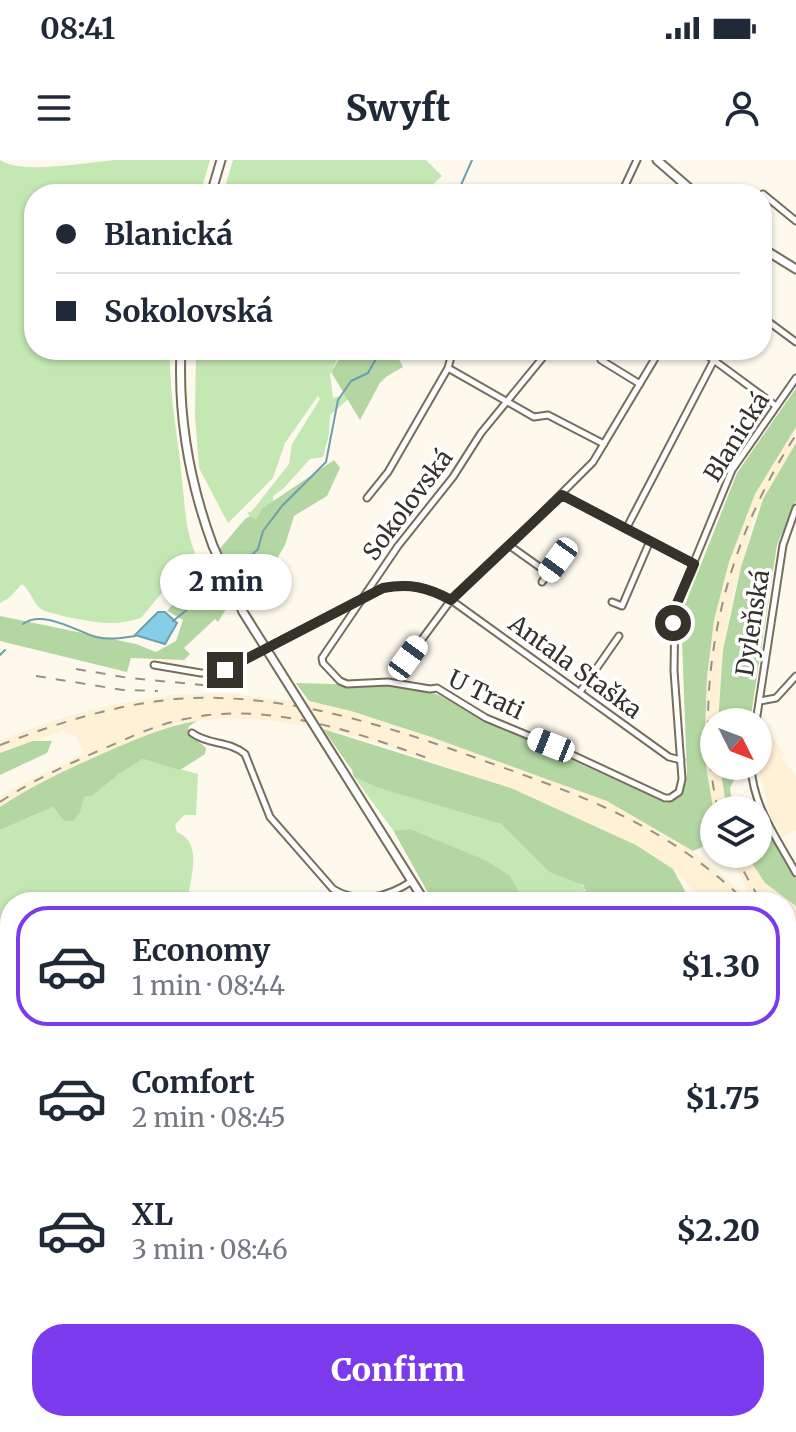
<!DOCTYPE html>
<meta charset="utf-8">
<style>
body{margin:0;font-family:Merriweather,serif;background:#f6f6f7;color:#1f2937;height:100vh;display:flex;flex-direction:column;font-size:30px;white-space:nowrap}
*{box-sizing:border-box;margin:0}
p{font-size:26px;color:#747a83}
.icon{flex:none;width:44px;height:44px;fill:none;stroke:currentColor;stroke-width:2;stroke-linecap:round;stroke-linejoin:round}
.map{position:relative;flex:1;overflow:hidden}
.side{position:absolute;left:0px;top:732px;width:796px;height:540px;display:flex;flex-direction:column;background:#fff;border-radius:32px 32px 0 0;box-shadow:0 2px 6px #0004}
.side>*{flex:none}
.hud{position:absolute;left:24px;top:24px;width:748px;height:176px;border-radius:32px;box-shadow:0 2px 6px #0004;display:grid;align-content:center;height:176px;padding:0 32px;background:#fff}
.needle{width:52px;rotate:132deg}
.buttons{position:absolute;left:700px;top:548px;display:grid;gap:16px}
.buttons a{display:grid;place-items:center;width:72px;height:72px;border-radius:50%;background:#fff;box-shadow:0 2px 6px #0004;font-size:40px}
.end{position:absolute;width:36px;height:36px;margin:-18px;border:10px solid #35322a;background:#fff;box-shadow:0 0 0 4px #fff}
.from{border-radius:50%}
.bubble{position:absolute;height:56px;border-radius:28px;background:#fff;box-shadow:0 2px 6px #0004;font-size:26px;font-weight:800;line-height:56px;text-align:center}
.car{position:absolute;width:24px;height:48px;margin:-24px -12px;border-radius:10px;box-shadow:0 0 6px 2px #0007;background:linear-gradient(#fff 24%,#345 0 40%,#fff 0 76%,#345 0 86%,#fff 0)}
.hud b{display:flex;align-items:center;gap:28px;height:76px;font-size:30px}
.hud b+b{border-top:2px solid #e0e1e3}
.hud i{width:20px;height:20px;background:#1f2937}
ul{padding:14px 0 0;list-style:none}
li{display:flex;align-items:center;gap:24px;height:120px;margin:0 16px 12px;padding:0 16px;border:4px solid transparent;border-radius:32px}
li div{flex:1}
li b{display:block;font-size:30px}
li em{font-style:normal;font-weight:800}
li.current{border-color:#7c3aed}
li>.icon{width:72px;height:72px;stroke-width:1.5}
.cta{display:flex;gap:16px;margin-top:auto;padding:16px 32px}
.cta a{flex:1;height:92px;border-radius:32px;background:#7c3aed;color:#fff;font-size:32px;font-weight:800;line-height:92px;text-align:center}
.status{display:flex;justify-content:space-between;align-items:center;height:56px;padding:0 40px;background:#fff;direction:ltr}
.status svg{height:22px;fill:currentColor}
header{display:flex;justify-content:space-between;align-items:center;height:104px;padding:0 32px;background:#fff;font-size:36px;font-weight:800}
.map>svg:first-child{display:block}
.built{fill:#fef1d6}
.green{fill:#c4e7b3}
.forest{fill:#b3d6a2}
.water{fill:#86cee7;stroke:#6e9fae;stroke-width:2}
.lines{fill:none;stroke-linecap:round;stroke-linejoin:round}
.stream{stroke:#6e9fae;stroke-width:2}
.street-casing{stroke:#766e5c;stroke-width:9}
.secondary-casing{stroke:#766e5c;stroke-width:11}
.street{stroke:#fff;stroke-width:5}
.secondary{stroke:#fff;stroke-width:7}
.rail{stroke:#969288;stroke-width:2;stroke-dasharray:10 10;stroke-linecap:butt}
.secondary-bridge-casing{stroke:#766e5c;stroke-width:11;stroke-linecap:butt}
.secondary-bridge{stroke:#fff;stroke-width:7}
.route{stroke:#35322a;stroke-width:10}
.labels{text-anchor:middle;stroke-width:7;stroke-linejoin:round;paint-order:stroke}
.street-label{font-size:24px;fill:#35322a;stroke:#fff}
</style>
<div class="status"><b>08:41</b><svg viewBox="0 0 49 12"><path d="M0 12V9h3v3zM5 12V6h3v6zM10 12V3h3v9zM15 12V0h3v12zM26 1h20v11H26zM47 4h2v5h-2z"/></svg></div>
<header><svg class="icon" aria-label="menu" viewBox="0 0 24 24"><path d="M4 6h16M4 12h16M4 18h16"/></svg>Swyft<svg class="icon" aria-label="person" viewBox="0 0 24 24"><circle cx="12" cy="8" r="4"/><path d="M4 21q1-7 8-7t8 7"/></svg></header>
<div class="map">
<svg width="796" height="1272" viewBox="0 0 796 1272">
<rect width="100%" height="100%" fill="#fef9ed"/>
<path class="built" d="M796,267V283L763,338L754,360L734,433L723,490L718,562H714V606H720L728,650H714V653L706,606L705,575L707,517L714,460L729,402L755,334Z
M223,533L300,542L309,541L351,551L521,608L607,641L641,658L704,699L743,733L747,729L729,694H746L765,723L796,746V1116L788,1124L786,1121V742H704L673,709L636,685L511,628L360,578L322,569L271,560L222,558L175,564L40,623L0,647V637L12,629L84,593L76,576L63,571L0,593V580L58,559L114,544L174,535Z
M768,571L785,594L781,597L796,616V670L782,678L769,651L758,606L759,574Z
M0,901L10,902V1262H580V1272H0Z
M786,1236L796,1244V1272H665L675,1262H786Z"/>
<path class="green" d="M0,0C19,15 90,2 116,0C147,0 179,0 210,0L200,34H34V190H170C169,235 178,276 182,320C185,346 185,368 195,393L141,458C131,461 121,463 110,463C100,464 47,454 41,449C32,442 31,431 22,424L9,438L0,443Z
M233,0H426L442,16L423,34H223Z
M196,190H342L330,214L333,238L341,236L367,217L397,204L382,222L367,223L330,255L329,274L323,297L310,299L283,329L273,336L275,364L253,358L247,353L252,351L289,304L292,284L320,239L318,236L285,283L273,318L228,363L199,308L195,255Z
M143,599L198,614L196,655H184L175,665L177,672C204,683 190,720 187,742H10V772L0,763V670L53,647L64,661L82,642L84,637L92,636L119,614Z
M354,617L380,628L501,664L549,712L579,723L586,729L571,742H524L521,734L410,669L393,670Z
M175,1262H279V1272H271V1269L241,1268V1272H175Z"/>
<path class="forest" d="M345,190H399L396,194L403,207L382,219L360,260L331,212Z
M796,228V267L755,334L729,402L714,460L707,517L705,575L706,606L714,653V682L693,691L607,641L431,577L351,551L309,541L296,523L407,526L439,535L480,558L666,643C683,638 683,630 687,615L681,455L737,313Z
M796,283V341L777,385L750,562H718L723,490L741,407L763,339Z
M334,300L340,308L327,336L294,356L285,385L274,404L240,427L218,462L215,459L184,488L190,494L184,500L131,498L127,512L0,481V456L136,484L156,492L176,481L183,460L167,451L245,359L250,356L256,359L263,348Z
M197,561L189,566L188,572L206,588L205,594L180,610L143,599L119,614L92,636L84,637L80,652L73,661H64L53,647L0,670V647C33,625 68,609 104,593C135,580 164,566 197,561Z
M323,569L511,628L636,685L673,709L685,731L687,742H571L586,730L583,725L549,712L501,664L379,628L354,617L352,610Z
M33,581H52L47,593L0,615V593Z
M720,606H741L730,628L733,650H728L726,645Z
M758,654L796,719V746L765,723L746,694H758Z
M410,669L487,701L510,716L524,742H433L393,670Z"/>
<path class="water" d="M158,452H165L177,463L165,484L135,475Z"/>
<g class="lines">
<path class="stream" d="M457,34L472,0
M231,415L258,389L263,371L282,346L326,302L338,240L351,221L368,213L381,190
M220,424L226,419
M173,461L213,429
M23,464C42,449 76,471 96,477C110,480 122,478 135,476
M0,495L5,490
M786,1168L796,1172"/>
<g class="street-casing">
<path id="street" d="M621,34L637,0
M763,34L796,61
M762,157L796,182
M549,190L481,273L453,317L398,386L322,498L323,503L340,521L347,524L388,522L430,529L437,528L486,558L551,585L665,638H670L679,632L682,619L674,511L675,448L732,310L796,218
M700,190L776,246
M601,200L640,224
M448,208L534,257L548,255L604,284
M562,335L694,404
M367,338L388,312L448,208L453,190
M626,369L714,200
M510,386L548,413
M542,422L568,386
M612,442L622,446L650,381
M408,498L451,440L516,379L593,302L660,190
M154,505L201,513H218L383,428C409,423 427,427 451,440L669,597L681,600
M580,532L619,476
M760,541L776,538L796,516
M756,562L783,385L796,348
M192,573C208,585 230,581 245,594L270,657L333,729C359,745 388,737 412,721
M751,606C753,647 777,678 796,713
M786,1131L796,1116
M660,1272L669,1262"/>
</g>
<g class="secondary-casing">
<path id="secondary" d="M657,0L696,34
M211,34L221,0
M762,88L796,109
M181,190C178,256 190,324 213,386
M334,597L425,742
M0,894H10
M586,1272V1262"/>
</g>
<use href="#street" class="street"/>
<use href="#secondary" class="secondary"/>
<path class="rail" d="M76,509L129,518L235,528
M36,516L123,530L158,531
M0,585C63,561 126,541 193,538C293,535 390,567 482,600C583,636 667,665 746,742
M0,642C31,621 65,606 98,591C127,579 154,565 185,559C268,541 353,571 430,599
M718,650C689,525 726,380 796,275
M734,694L761,742
M786,777L796,789
M0,1260L10,1254"/>
<g class="secondary-bridge-casing">
<path id="secondary-bridge" d="M213,386L243,452L334,597"/>
</g>
<use href="#secondary-bridge" class="secondary-bridge"/>
</g>
<g class="lines">
<path class="route" d="M225,510L383,428C409,423 427,427 451,440L562,335L694,404L675,448L673,463"/>
</g>
<g class="labels">
<g class="street-label">
<text transform="translate(737 277) rotate(-58)" y="8">Blanická</text>
<text transform="translate(408 345) rotate(-53)" y="8">Sokolovská</text>
<text transform="translate(753 463) rotate(-81)" y="8">Dyleňská</text>
<text transform="translate(575 507) rotate(36)" y="8">Antala Staška</text>
<text transform="translate(486 535) rotate(26)" y="8">U Trati</text>
</g>
</g>
</svg>
<div class="buttons">
<a><svg class="needle" viewBox="-14 -14 28 28"><path d="M0-13l5 13h-10z" fill="#e53935"/><path d="M0 13l5-13h-10z" fill="#747a83"/></svg></a>
<a><svg class="icon" aria-label="layers" viewBox="0 0 24 24"><path d="M12 4l9 5-9 5-9-5zM3 14l9 5 9-5"/></svg></a>
</div>
<i class="end from" style="left:673px;top:463px"></i>
<i class="end" style="left:225px;top:510px"></i>
<div class="bubble" style="left:160px;top:394px;width:132px">2 min</div>
<i class="car" style="left:558px;top:400px;rotate:216deg"></i>
<i class="car" style="left:408px;top:498px;rotate:36deg"></i>
<i class="car" style="left:551px;top:585px;rotate:292deg"></i>
<div class="hud">
<b><i class="from"></i>Blanická</b>
<b><i></i>Sokolovská</b>
</div>
<section class="side">
<ul>
<li class="current"><svg class="icon" aria-label="car" viewBox="0 0 24 24"><path d="M5 17H2v-5l4-1 3-4h7l3 4 3 1v5h-3M9 17h6M6 11h13"/><circle cx="7" cy="17" r="2"/><circle cx="17" cy="17" r="2"/></svg><div><b>Economy</b><p>1 min · 08:44</p></div><em>$1.30</em></li>
<li><svg class="icon" aria-label="car" viewBox="0 0 24 24"><path d="M5 17H2v-5l4-1 3-4h7l3 4 3 1v5h-3M9 17h6M6 11h13"/><circle cx="7" cy="17" r="2"/><circle cx="17" cy="17" r="2"/></svg><div><b>Comfort</b><p>2 min · 08:45</p></div><em>$1.75</em></li>
<li><svg class="icon" aria-label="car" viewBox="0 0 24 24"><path d="M5 17H2v-5l4-1 3-4h7l3 4 3 1v5h-3M9 17h6M6 11h13"/><circle cx="7" cy="17" r="2"/><circle cx="17" cy="17" r="2"/></svg><div><b>XL</b><p>3 min · 08:46</p></div><em>$2.20</em></li>
</ul>
<div class="cta"><a>Confirm</a></div>
</section>
</div>
